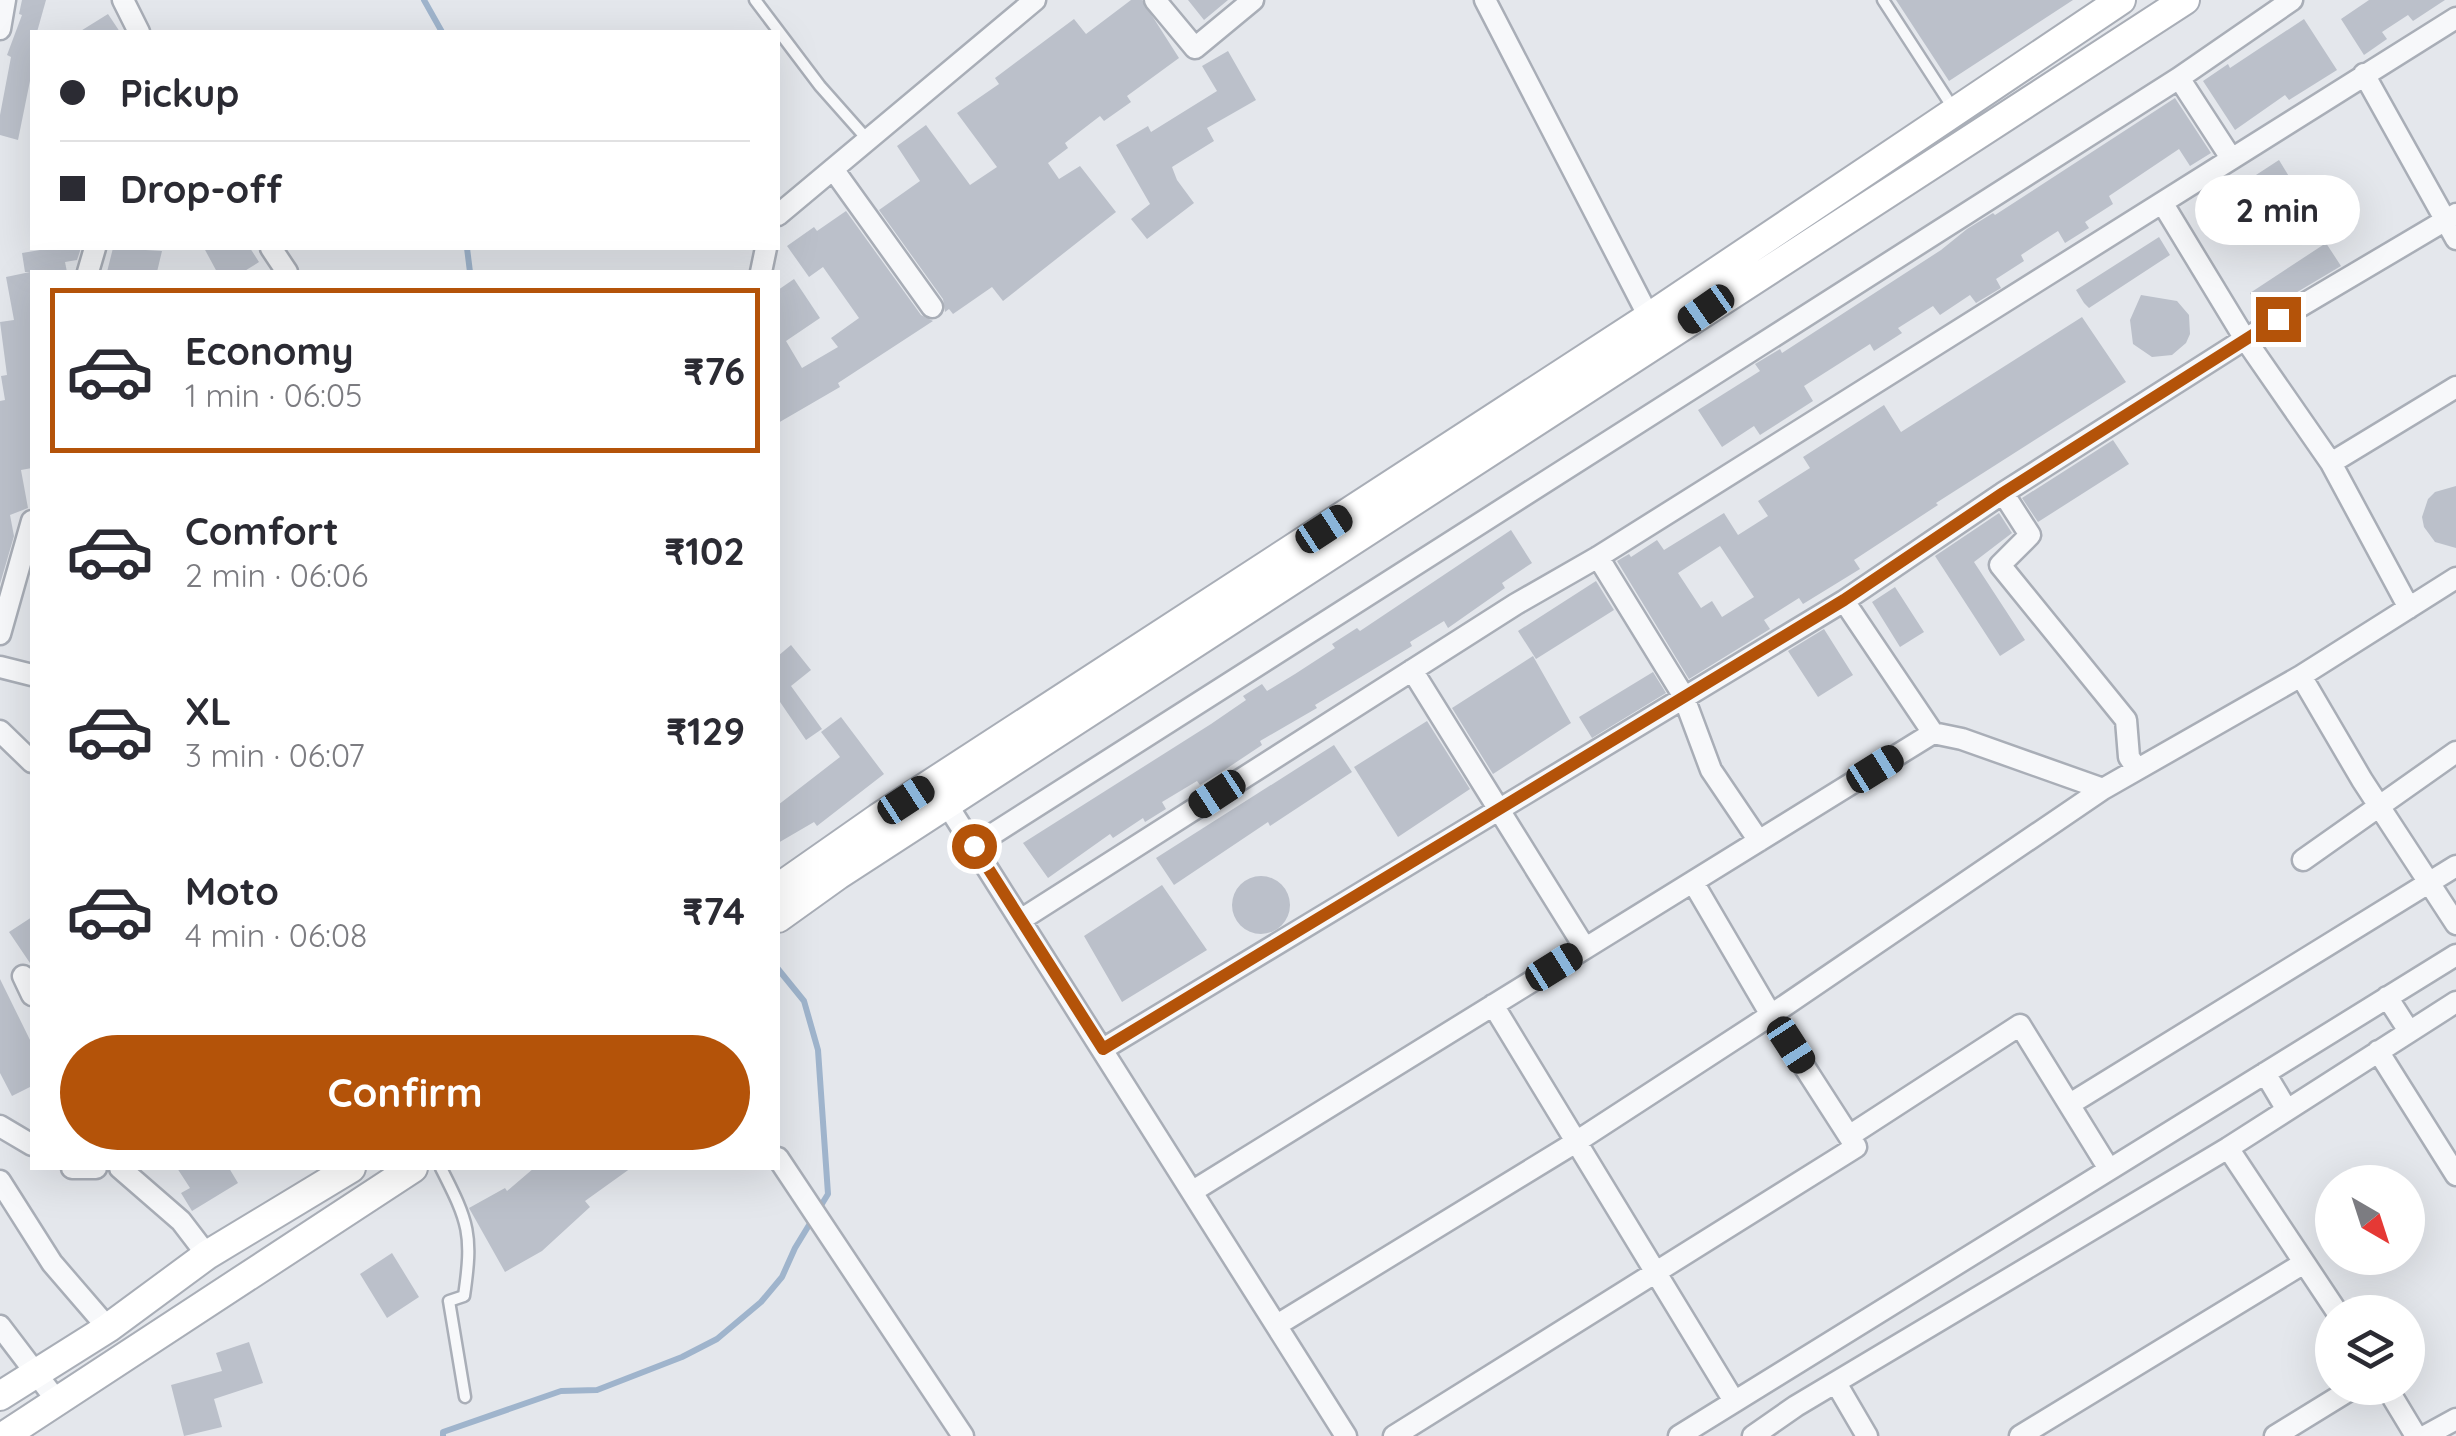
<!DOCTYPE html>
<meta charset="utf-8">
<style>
body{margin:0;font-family:Quicksand,sans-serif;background:#f2f2f3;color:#2b2b33;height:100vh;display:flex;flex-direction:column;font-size:38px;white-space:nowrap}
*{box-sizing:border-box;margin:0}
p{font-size:32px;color:#7c7c81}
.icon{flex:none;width:55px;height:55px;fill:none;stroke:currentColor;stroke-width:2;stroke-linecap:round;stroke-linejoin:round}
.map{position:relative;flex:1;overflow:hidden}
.panel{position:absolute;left:30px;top:270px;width:750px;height:900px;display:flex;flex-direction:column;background:#fff;border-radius:0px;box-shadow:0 10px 40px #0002}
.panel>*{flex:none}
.guide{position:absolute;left:30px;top:30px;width:750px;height:220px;border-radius:0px;box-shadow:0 10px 40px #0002;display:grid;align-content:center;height:220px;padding:0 30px;background:#fff}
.needle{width:65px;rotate:141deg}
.buttons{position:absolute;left:2315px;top:1165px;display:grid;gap:20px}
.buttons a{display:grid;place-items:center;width:110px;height:110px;border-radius:50%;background:#fff;box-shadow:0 10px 40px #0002;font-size:50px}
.end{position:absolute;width:45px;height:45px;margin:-22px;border:12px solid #b45309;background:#fff;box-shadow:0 0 0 5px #fff}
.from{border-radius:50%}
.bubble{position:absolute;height:70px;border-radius:35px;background:#fff;box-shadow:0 10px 40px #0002;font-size:32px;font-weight:800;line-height:70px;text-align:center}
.car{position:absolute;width:30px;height:60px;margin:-30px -15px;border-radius:12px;box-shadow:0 0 8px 2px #0007;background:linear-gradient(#222 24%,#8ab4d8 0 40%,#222 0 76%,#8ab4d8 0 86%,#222 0)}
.guide b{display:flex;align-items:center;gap:35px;height:95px;font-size:38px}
.guide b+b{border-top:2px solid #e1e1e2}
.guide i{width:25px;height:25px;background:#2b2b33}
ul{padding:18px 0 0;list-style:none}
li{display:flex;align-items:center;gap:30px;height:165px;margin:0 20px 15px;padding:0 10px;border:5px solid transparent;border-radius:0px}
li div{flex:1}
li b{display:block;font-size:38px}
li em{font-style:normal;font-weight:800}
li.active{border-color:#b45309}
li>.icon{width:90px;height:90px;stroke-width:1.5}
.action{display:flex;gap:20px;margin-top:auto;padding:20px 30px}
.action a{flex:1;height:115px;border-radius:60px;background:#b45309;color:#fff;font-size:40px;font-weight:800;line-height:115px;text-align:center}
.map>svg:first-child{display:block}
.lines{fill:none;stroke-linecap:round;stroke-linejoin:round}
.stream{stroke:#9fb4cc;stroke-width:6}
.building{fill:#bbc0ca;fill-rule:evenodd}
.lane-casing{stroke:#a9aeb7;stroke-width:15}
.street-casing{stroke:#a9aeb7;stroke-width:25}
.secondary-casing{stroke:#a9aeb7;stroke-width:32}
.lane{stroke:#f7f8fa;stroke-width:10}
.street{stroke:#f7f8fa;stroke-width:20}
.secondary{stroke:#fff;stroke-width:28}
.route{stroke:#b45309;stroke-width:12}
</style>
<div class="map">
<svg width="2456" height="1436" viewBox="0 0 2456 1436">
<rect width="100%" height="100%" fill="#e4e7ec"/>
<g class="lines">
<path class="stream" d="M424,0L442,32
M467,248L470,272
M443,1436V1432L561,1391L597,1390L682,1357L717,1339L761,1302L782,1277L795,1248L828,1194L818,1050L804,1001L778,969"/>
</g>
<path class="building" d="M22,0H46L37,32H32V71L18,140L0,135V115L11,57L7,55L22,15L19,14Z
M1131,0H1142L1179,58L1127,96L1131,102L1104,121L1100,116L1065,143L1068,148L1048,163L1059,179L1080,166L1116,212L1003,301L992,287L953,314L949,309L945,312L943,299L879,210L920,181L897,146L926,125L970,185L997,167L957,113L999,84L995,78L1074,19L1086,34Z
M1188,0H1228L1204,20Z
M1896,0H2073L1949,81Z
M2369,0H2445L2413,21L2408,15L2382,32L2387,39L2364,55L2341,19Z
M108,14L120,32H79Z
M2304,19L2337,70L2289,100L2285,95L2235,130L2203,81L2228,64L2230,68Z
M1228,51L1256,100L1207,128L1214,141L1172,167L1177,180L1194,203L1147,239L1131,219L1150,204L1116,145L1148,126L1151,132L1217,91L1202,66Z
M2175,98L2211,153L2190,166L2179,149L2109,196L2113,204L2085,222L2089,228L2065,243L2058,231L2021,255L2024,261L1996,279L2001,288L1976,303L1970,295L1940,315L1933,306L1898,328L1902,333L1874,351L1870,344L1804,386L1813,401L1760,435L1754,426L1722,447L1698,410L1760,371L1755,364L1780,349L1782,353L1941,250L1967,229L1993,213L1995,215Z
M2279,160L2295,186L2215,237L2199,212Z
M846,211L921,315L933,321L838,383L840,387L778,423V290L794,279L820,318L786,341L802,368L838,347L831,338L859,318L823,267L809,277L787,246L814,227L817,231Z
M2159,237L2170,255L2089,308L2084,303L2076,290Z
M2326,243L2341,266L2262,313L2250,293Z
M52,248H81L77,260L65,262L67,272H32V468L21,470L28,508L10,515L14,536L0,584V401L5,400L1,376L7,375L0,322L14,320L6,277L30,272H25L22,253Z
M113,248L162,251L157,272H107Z
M204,248H250L259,262L243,272H217Z
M2141,295L2177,301L2189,315L2190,334L2186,343L2172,355L2152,357L2133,344L2130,320Z
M2082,317L2126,382L1936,503L1938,505L1854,560L1860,569L1803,604L1799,598L1764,620L1770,629L1689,679L1617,561L1629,554L1631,557L1657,540L1664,550L1724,513L1738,535L1768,516L1758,501L1810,468L1803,457L1884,405L1901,432ZM1720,546L1754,597L1722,617L1712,601L1701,608L1678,573Z
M2113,440L2129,464L2038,522L2022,498Z
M2456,486V548L2435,542L2424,527L2422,517L2428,499L2435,492Z
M1999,513L2012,533L1974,562L2025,640L2000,656L1935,556Z
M1511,530L1532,563L1502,583L1505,588L1448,628L1444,621L1410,642L1412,646L1315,705L1317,708L1260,741L1262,745L1226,769L1200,785L1197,781L1162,802L1166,809L1145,822L1143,818L1113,838L1110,834L1048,878L1023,843L1211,724L1246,700L1243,696L1262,684L1267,691L1295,674L1335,648L1332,644L1357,628L1360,631Z
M1596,581L1614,610L1536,659L1518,631Z
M1895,587L1924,632L1900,647L1872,602Z
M1824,629L1853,675L1818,697L1788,651Z
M791,645L811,670L791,686L822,729L806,740L778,699V656Z
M1533,656L1571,723L1493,774L1452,708Z
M1653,672L1666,693L1592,738L1579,717Z
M841,717L884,774L817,826L814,822L778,843V805L840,757L821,732Z
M1427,721L1470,789L1398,837L1354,767Z
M1334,745L1352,772L1270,826L1268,822L1174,885L1156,858Z
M1232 905a29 29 0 1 1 58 0a29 29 0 1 1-58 0Z
M1162,885L1207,950L1122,1002L1084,936Z
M32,917V966L9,932Z
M0,979L32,1044V1086L12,1096L0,1073Z
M177,1168H229L238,1183L192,1211L181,1193L190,1188Z
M534,1168H631L585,1201L590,1207L542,1251L505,1272L469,1208L505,1188L507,1191Z
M392,1253L419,1297L387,1318L360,1274Z
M249,1342L263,1383L214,1399L222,1427L184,1436L171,1385L222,1371L216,1353Z"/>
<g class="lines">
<g class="lane-casing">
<path id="lane" d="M755,0L820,86L867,139
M1883,0L1953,108
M441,1168C469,1223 473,1234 464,1296L449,1301L465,1397"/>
</g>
<g class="street-casing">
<path id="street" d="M123,0L139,32
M1155,0L1195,48L1253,0
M1485,0L1649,317
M0,29L5,0
M2364,74L2456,239
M2179,78L2231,158
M833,169L932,307
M2163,204L2245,339L2331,463L2409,608
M778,215L1035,0
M271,248L287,272
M88,272L95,248
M761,272L766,248
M2331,463L2456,387
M1598,557L1683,695L1711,770L1759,841
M0,634L32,521
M0,667L32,675
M1412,670L1585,948
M2301,676L2362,780L2456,924
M0,731L32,762
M1933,733L1844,601L2003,493
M2137,769L2129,757L2126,720L2000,565L2030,535L2003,493L2245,339L2456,214
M941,795L1346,1436
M974,846L2179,78L2292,0
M2303,860L2456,752
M1022,919L1516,604L1598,557L2456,18
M23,976L32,995
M2387,997L2409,1031
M1493,1005L1734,1401
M1103,1049L1844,601
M2378,1051L2456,1175
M2265,1073L2287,1110
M2070,1104L2456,866
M0,1126L32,1145
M1849,1136L2020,1025L2109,1169
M2228,1148L2337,1312
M778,1158L963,1436
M72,1168H96
M120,1168L181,1221L207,1255
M0,1181L52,1263L108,1328
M1193,1191L1933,733L1962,739L2103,789
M1277,1325L1576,1142L1771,1015L2103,789L2301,676L2456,578
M0,1326L57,1401
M1836,1383L1867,1436
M2387,1388L2416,1436
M1394,1436L1856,1147L1771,1015L1693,882
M1679,1436L2456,955
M1753,1436L1796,1406L2228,1148L2456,1002
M2020,1436L2304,1263
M2275,1436L2353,1388
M2425,1436L2456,1419"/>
</g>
<g class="secondary-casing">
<path id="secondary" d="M778,888L878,818L1649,317L2121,0
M778,918L838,875L2185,0
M0,1396L108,1328L207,1255L351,1168
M4,1436L413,1168"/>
</g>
<use href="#lane" class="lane"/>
<use href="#street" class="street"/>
<use href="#secondary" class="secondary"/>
</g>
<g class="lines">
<path class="route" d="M974,846L1103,1049L1844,600L2003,493L2278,319"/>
</g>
</svg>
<div class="buttons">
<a><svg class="needle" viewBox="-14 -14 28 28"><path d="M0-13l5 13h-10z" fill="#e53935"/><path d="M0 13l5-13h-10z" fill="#7c7c81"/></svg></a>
<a><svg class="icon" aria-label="layers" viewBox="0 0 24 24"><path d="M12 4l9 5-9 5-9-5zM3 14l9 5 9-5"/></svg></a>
</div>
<i class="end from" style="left:974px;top:846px"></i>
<i class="end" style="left:2278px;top:319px"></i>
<div class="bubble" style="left:2195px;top:175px;width:165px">2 min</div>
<i class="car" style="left:1706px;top:309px;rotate:235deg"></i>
<i class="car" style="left:1324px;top:529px;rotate:57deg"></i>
<i class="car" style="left:1875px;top:769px;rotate:58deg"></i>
<i class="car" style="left:1217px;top:794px;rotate:237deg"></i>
<i class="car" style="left:906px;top:800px;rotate:57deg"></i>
<i class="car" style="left:1554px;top:967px;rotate:58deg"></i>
<i class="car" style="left:1791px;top:1045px;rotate:147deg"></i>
<div class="guide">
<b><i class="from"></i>Pickup</b>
<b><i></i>Drop-off</b>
</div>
<section class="panel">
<ul>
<li class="active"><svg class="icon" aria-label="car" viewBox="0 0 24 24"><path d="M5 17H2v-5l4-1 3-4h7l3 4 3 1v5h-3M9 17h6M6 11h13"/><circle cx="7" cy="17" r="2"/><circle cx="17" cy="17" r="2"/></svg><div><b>Economy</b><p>1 min · 06:05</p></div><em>₹76</em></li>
<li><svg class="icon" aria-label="car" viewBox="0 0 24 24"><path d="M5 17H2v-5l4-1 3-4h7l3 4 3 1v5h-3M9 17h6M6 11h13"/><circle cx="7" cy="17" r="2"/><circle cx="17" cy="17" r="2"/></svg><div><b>Comfort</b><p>2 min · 06:06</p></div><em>₹102</em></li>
<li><svg class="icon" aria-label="car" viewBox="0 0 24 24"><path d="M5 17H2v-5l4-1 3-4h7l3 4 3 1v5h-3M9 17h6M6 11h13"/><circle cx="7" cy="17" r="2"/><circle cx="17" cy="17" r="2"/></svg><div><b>XL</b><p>3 min · 06:07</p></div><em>₹129</em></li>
<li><svg class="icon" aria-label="car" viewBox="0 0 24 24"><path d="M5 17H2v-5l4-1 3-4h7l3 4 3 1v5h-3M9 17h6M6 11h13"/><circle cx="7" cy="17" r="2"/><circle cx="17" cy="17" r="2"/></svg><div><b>Moto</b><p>4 min · 06:08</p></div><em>₹74</em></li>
</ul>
<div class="action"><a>Confirm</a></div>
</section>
</div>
